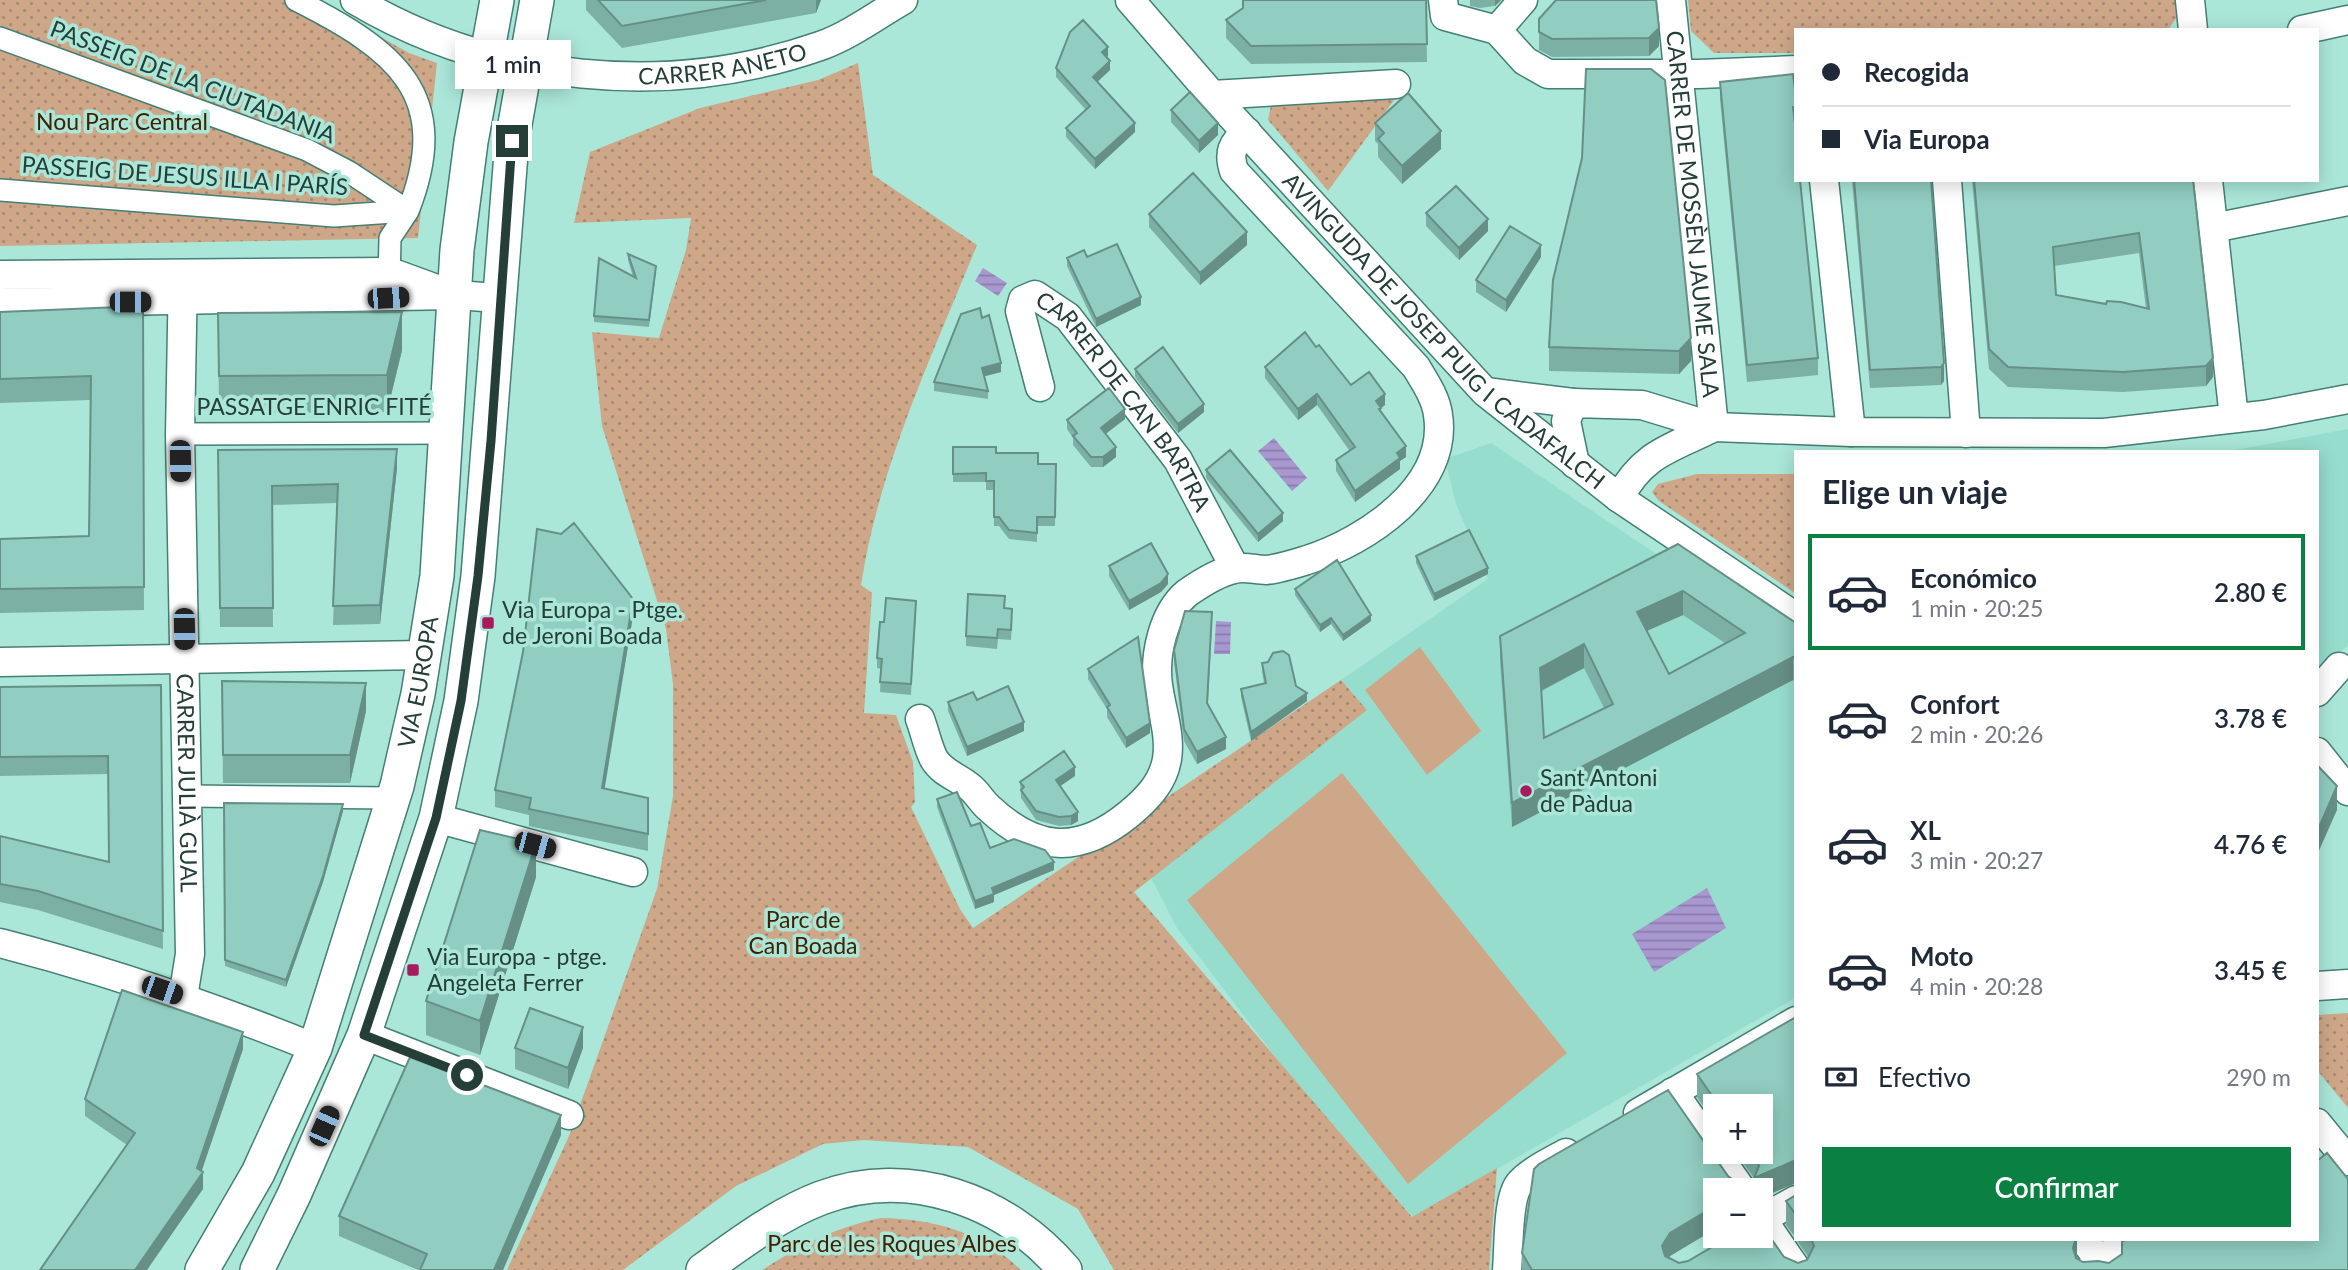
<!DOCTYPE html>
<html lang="es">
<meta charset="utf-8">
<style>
body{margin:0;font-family:Lato,sans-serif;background:#f2f2f3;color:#1f2937;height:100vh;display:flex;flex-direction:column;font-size:26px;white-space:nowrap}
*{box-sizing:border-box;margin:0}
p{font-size:23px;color:#747a83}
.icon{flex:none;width:38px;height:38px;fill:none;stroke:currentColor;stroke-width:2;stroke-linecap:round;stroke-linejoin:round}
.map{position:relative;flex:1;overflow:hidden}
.drawer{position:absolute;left:1794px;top:450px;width:525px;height:791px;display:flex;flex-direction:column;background:#fff;border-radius:0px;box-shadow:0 4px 18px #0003}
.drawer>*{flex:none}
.guide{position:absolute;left:1794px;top:28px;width:525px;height:154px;border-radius:0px;box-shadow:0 4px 18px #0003;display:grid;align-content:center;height:154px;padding:0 28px;background:#fff}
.fabs{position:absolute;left:1703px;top:1094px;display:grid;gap:14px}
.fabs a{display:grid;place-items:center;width:70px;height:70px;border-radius:0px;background:#fff;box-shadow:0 4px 18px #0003;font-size:35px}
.end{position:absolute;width:32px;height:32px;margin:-16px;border:9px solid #253e38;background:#fff;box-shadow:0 0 0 4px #fff}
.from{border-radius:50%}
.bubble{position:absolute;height:49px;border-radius:0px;background:#fff;box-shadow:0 4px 18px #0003;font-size:23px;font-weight:600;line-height:49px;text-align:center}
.car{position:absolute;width:21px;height:42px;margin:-21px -10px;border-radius:9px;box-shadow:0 0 5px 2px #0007;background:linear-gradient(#222 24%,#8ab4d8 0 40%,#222 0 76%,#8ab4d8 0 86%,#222 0)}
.guide b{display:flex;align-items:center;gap:24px;height:66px;font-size:26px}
.guide b+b{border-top:2px solid #e0e1e3}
.guide i{width:18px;height:18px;background:#1f2937}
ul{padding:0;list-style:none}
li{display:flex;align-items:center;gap:21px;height:116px;margin:0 14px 10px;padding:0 14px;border:4px solid transparent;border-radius:0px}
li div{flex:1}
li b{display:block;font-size:26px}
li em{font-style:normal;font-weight:600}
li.selected{border-color:#0b8043}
li>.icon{width:63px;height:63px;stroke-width:1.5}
h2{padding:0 28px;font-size:32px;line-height:84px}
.pay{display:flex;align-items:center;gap:18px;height:77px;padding:0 28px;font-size:26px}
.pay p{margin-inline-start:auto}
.action{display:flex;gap:14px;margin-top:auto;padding:14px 28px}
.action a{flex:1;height:80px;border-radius:0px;background:#0b8043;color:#fff;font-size:28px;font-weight:600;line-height:80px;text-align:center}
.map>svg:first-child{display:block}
.built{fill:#96ddcd}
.grass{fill:#cea789}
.park{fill:url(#park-dots)}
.water{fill:url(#water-rules)}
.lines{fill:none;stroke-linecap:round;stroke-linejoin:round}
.pedestrian-casing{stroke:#447f73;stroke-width:24}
.minor-casing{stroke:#447f73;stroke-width:31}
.tertiary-casing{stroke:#447f73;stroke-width:36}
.pedestrian{stroke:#fff;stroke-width:21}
.minor{stroke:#fff;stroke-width:28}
.tertiary{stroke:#fff;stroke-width:33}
.wall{fill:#7db0a5;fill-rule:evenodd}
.shaded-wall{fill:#669086}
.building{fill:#91cdc0;stroke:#669086;stroke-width:2;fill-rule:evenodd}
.route{stroke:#253e38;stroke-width:9}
.poi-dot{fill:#a71b5d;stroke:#aae7d9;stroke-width:2.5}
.labels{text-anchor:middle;stroke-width:7;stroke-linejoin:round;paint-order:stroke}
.street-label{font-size:23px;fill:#253e38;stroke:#aae7d9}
.park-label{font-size:23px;fill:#422000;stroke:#aae7d9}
.poi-label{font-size:23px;fill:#253e38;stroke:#aae7d9;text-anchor:start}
</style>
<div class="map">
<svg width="2348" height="1270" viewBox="0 0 2348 1270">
<defs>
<pattern id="park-dots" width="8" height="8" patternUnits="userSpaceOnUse" patternTransform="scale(1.75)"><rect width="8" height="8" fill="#cea789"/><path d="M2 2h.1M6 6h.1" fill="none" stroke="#a78971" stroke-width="1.8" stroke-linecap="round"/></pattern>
<pattern id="water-rules" width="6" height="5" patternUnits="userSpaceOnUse" patternTransform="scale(1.75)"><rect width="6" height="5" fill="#a997d0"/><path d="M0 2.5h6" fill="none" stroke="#897daa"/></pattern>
</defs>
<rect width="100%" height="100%" fill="#aae7d9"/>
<path class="built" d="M2348,429V645L2317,675V452H2224Z
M1491,443L1795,647V998L1413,1217L1306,1097L1177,928L1148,872L1367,710L1341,680L1488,579L1456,504L1445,459Z"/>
<path class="grass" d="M1420,647L1481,731L1427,775L1365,690Z
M1342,773L1567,1053L1408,1184L1187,900Z"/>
<path class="park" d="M0,0H315L409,53L437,63L418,238L0,246Z
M1688,0H2175L2177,17L2168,30H1796L1795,53H1714L1691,31Z
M858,63L873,175L977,245C932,356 879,467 861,585L872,593L864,713L896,715L913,762L915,802L911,807L960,909L973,928L1341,680L1367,710L1134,892L1412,1217L1497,1168L1489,1270H1114L1078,1209L968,1147L864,1140L823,1144L736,1186L623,1270H507L569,1136L657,889L673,796V684L666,629L602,426L592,332L659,338L686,250L691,218L574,223L590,152L700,108L818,80Z
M1292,98L1394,100L1328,191L1268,120L1271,105Z
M1697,474H1795V593L1659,501L1652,492L1658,484Z
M2348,1013V1108L2317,1070V1015Z
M881,1218C934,1219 982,1232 1021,1270H762C801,1245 836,1227 881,1218Z"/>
<path class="water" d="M983,268L1007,283L998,296L975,281Z
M1274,438L1307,478L1292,491L1258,451Z
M1216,621L1231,622L1230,654H1214Z
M1707,888L1726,928L1654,972L1632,934Z"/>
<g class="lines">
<g class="pedestrian-casing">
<path id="pedestrian" d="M0,38L307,150L349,172L408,211L390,238L389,284
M0,190L334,216L408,211C454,94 395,50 296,0
M180,434L448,433
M188,796L394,798"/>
</g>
<g class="minor-casing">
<g id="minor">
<path id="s1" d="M355,0C493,82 668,99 820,46C849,36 877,15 903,0"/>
<path id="s2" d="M1130,0L1212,95L1485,392L1619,498L1796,617"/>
<path d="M1443,0L1445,16L1497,30L1525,61L1548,74H1699L1796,70"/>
<path id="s3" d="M1671,0L1714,427"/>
<path d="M2190,0L2193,30"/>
<path d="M1497,30L1523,0"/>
<path d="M2302,30L2348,20"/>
<path d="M1212,95L1396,84"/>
<path d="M1824,180L1851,432"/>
<path d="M1947,180L1966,433"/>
<path d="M2208,180L2234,418"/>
<path d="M2213,228L2348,201"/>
<path id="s4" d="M183,274L180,434L190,954L183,997"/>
<path d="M0,275L390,272L442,291"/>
<path d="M0,303L455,295L499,298"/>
<path id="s5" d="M1040,387L1020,311L1023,300L1035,295L1068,317L1178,460L1235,568"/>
<path d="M1486,392L1573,403"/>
<path d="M1575,464L1566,421L1573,403L1642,405L1714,427L1851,432L2104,433L2264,415L2348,399"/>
<path d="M1619,498C1644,452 1671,449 1714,427"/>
<path d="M0,662L425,655"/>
<path d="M2317,692L2339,667"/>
<path d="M920,719C925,732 928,748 934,759C943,774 959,777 971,788C978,794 982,802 989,808C1036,852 1079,855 1129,814C1147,799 1163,783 1167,759C1171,734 1161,709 1158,685C1154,655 1163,613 1187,593C1200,584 1219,572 1234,569C1244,566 1256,570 1266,570C1278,569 1294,564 1307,560C1366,541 1449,487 1438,415C1436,398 1425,382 1416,367L1234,171C1228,153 1232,143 1247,132"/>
<path d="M2317,752L2348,791"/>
<path d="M436,818L633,872"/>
<path d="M0,943C108,971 211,1006 315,1048"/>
<path d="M2317,986L2348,984"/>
<path d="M364,1035L569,1115"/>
<path d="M1673,1092L1742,1190"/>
<path d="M1638,1113L1796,1021"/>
<path d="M2317,1123L2348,1161"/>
<path d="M1760,1216L1797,1270"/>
<path d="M1760,1220L1796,1200"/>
<path d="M2083,1239L2107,1270"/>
<path d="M1507,1270C1509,1250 1507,1197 1520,1183C1532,1170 1550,1162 1566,1153"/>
<path d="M2089,1270L2129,1239"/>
</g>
</g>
<g class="tertiary-casing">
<g id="tertiary">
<path id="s6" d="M202,1270L258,1173L315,1048L397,786L418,694L437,576L457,250L471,142L497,0"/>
<path d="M257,1270L294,1195L364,1035L436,818L461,701L478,576L512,141L537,0"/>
<path d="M703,1270C739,1244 779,1214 821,1198C909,1165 1006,1200 1065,1270"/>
</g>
</g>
<use href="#pedestrian" class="pedestrian"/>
<use href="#minor" class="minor"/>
<use href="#tertiary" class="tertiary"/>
</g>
<path class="wall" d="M586,0H821L816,13L622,48L586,10Z
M1426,0L1427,62L1251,64L1226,38V20L1242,8Z
M1470,0H1501L1495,6L1480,8L1470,6Z
M1656,0L1659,46L1649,56L1552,57L1539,50V19Z
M1108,56L1107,57L1110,70L1097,82L1135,132L1095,169L1066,137V128L1086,110L1056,77V68Z
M1720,82L1796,98L1795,124L1818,358V375L1747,382L1720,99Z
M1171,110L1218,135L1199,153L1171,122Z
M1375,123L1441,149L1402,184L1378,157V144L1375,141Z
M1582,158L1691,361L1679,374L1549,371V347Z
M1852,180H1931L1944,381L1941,385L1870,388Z
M1972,180H2193L2213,377L2206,386L2123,392L2008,387L1989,369ZM2139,253L2146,309L2106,304L2056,295L2054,266Z
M1426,213L1488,231L1459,260L1426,226Z
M1149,214L1247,245L1200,285L1149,227Z
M628,254L656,272L649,327L594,322V316L633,277L628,260Z
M1541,257L1506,312L1476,292V280Z
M1067,258L1141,305L1096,327L1067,266Z
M143,306L144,610L0,613V539L89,536L91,400L0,403V312Z
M218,313L402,350L387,412L219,414Z
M982,318L1001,372L984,376L988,391V399L934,391V382Z
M1316,347L1351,385L1385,405L1381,408V412L1406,457L1400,461V469L1355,502L1336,471V460L1349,450L1317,405L1298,420L1265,378V367Z
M1135,369L1204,412L1178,433L1135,377Z
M1125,419L1106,434L1116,457L1103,467H1091L1073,445V438L1067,429V420Z
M953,447L996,453L1038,464H1056L1055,526H1037V542L1009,539L999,526H994V490H986V482H953Z
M218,450L397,468L380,624L333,625L337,503L272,505L273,627H220Z
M1206,470L1283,521L1258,542L1206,478Z
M1678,544L1796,623V682L1793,680L1512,827L1500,660V636ZM1683,615L1725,643L1669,674L1647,631ZM1584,668L1604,708L1544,738L1542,691Z
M1416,556L1488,574L1434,601L1416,563Z
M1109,566L1168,584L1161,592L1129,610L1109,576Z
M1295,589L1371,621L1343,641L1331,624L1320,632L1295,595Z
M1005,608L1012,619L1011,640L998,639L997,649L966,646V636Z
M916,611L911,695L880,692L881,669L877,668V658L884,622Z
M633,616L604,788L648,798V851L529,826V815L495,807V790Z
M1212,624L1208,704L1226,749L1197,764L1184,741L1174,662V650Z
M1262,663L1296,686L1307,701L1251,741L1241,697V689L1264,683L1262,671Z
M1088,669L1150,733L1126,748L1107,717V709L1088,679Z
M222,681L366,711L350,783H223Z
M161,685L163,949L38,910L0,902V836L109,862L108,774L0,776V687Z
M977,700L1024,731L967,756L948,711V702Z
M1075,776L1060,786L1078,821L1071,825L1059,826L1036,820L1021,798L1020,782Z
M937,799L971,826L990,848L1054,870L994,895V902L975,909L937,807Z
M224,803L343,811L323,882L286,987L225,966Z
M536,877L480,1055L426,1035V1001Z
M1796,1017V1183L1760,1198V1190H1754V1178L1735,1152H1760V1106H1715V1123L1697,1097V1074Z
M515,1048H583L568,1089L515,1069Z
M243,1049L201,1171L203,1189L127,1145L85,1116V1099Z
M561,1135L503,1270H418L339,1236V1216Z
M1728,1176L1748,1190H1715V1229L1670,1256L1669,1258L1679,1263L1784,1257L1798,1263L1807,1260L1808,1257L1796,1239H2077V1258L2083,1262L2348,1270H1522V1253Z
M1796,1195V1238L1786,1225V1201Z"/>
<path class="shaded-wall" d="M816,0H821L816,13Z
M1495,0H1501L1495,6Z
M1659,28V46L1649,56V38Z
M1108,47V56L1102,62V52Z
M1110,61V70L1093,86V77Z
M1135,123V132L1095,169V159Z
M1218,123V135L1199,153V141Z
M1441,131V149L1402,184V166Z
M1488,219V231L1459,260V248Z
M1247,232V245L1200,285V273Z
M1541,245V257L1506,312V300Z
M1141,297V305L1096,327V319Z
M402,312V350L387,412V375Z
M1691,338V361L1679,374V351Z
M2213,358V377L2206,386V366Z
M1001,363V372L982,377V368Z
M1944,363V381L1941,385V367Z
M1317,394V405L1298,420V409Z
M1385,394V405L1381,408V419L1376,401Z
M1204,404V412L1178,433V424Z
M1125,409V419L1101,437V428Z
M1406,446V457L1400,461V469L1355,502V491L1397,453Z
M1116,447V457L1103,467V457Z
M397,449V468L380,624V605Z
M1283,513V521L1258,542V534Z
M1488,568V574L1434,601V594Z
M1168,574V584L1161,592L1129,610V601Z
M1683,591V615L1637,635V612Z
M633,599V616L602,805V788Z
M1371,615V621L1343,641V635Z
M1331,618V624L1320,632V625Z
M1584,644V668L1540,691V668Z
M1793,657V680L1512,827V803Z
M366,683V711L350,783V755Z
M1307,693V701L1251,741V732Z
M1024,722V731L967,756V747Z
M1150,723V733L1126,748V738Z
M1226,737V749L1197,764V752Z
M1075,767V776L1056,789V780Z
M2337,786V810L2317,855V832Z
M343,804V811L323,882L286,987V980Z
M1078,812V821L1071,825V816Z
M536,843V877L480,1055V1021Z
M1054,862V870L994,895V902L975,909V901L992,888Z
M583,1027V1048L568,1089V1068Z
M243,1032V1049L200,1176L203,1172V1189L147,1270H135L197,1168Z
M561,1115V1135L503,1270H494Z
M1796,1160V1183L1760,1198V1190H1754V1178Z
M1715,1206V1229L1670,1256L1662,1270V1246L1670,1233Z
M2076,1239H2077V1259L2073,1248Z"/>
<path class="building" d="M598,0H766L622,26Z
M1243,0H1426L1427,44L1251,46L1226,20L1243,8Z
M1556,0H1656L1659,28L1649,38L1552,39L1539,32V19Z
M1083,20L1108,47L1102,52L1110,61L1093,77L1135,123L1095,159L1066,128L1090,106L1056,68L1070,32Z
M1586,69H1651L1665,80L1691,338L1679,351L1549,347L1553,280L1582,158Z
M1793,74L1796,98V107H1793L1796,131V180H1800L1818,358L1747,365L1720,82Z
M1190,92L1218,123L1199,141L1171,110Z
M1408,93L1441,131L1402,166L1378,139L1384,133L1375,123Z
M1193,173L1247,232L1200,273L1149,214Z
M1854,180H1931L1944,363L1941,367L1870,370Z
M1974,180H2193L2213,358L2206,366L2123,372L2008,367L1989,349ZM2139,233L2149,309L2121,302L2107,301L2106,304L2056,295L2053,247Z
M1456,186L1488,219L1459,248L1426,213Z
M1510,226L1541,245L1506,300L1476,280Z
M1117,244L1141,297L1096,319L1067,258L1084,250L1087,257Z
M628,254L656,266L649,320L594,316L599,258L636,278Z
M143,306L144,587L0,589V539L89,536L91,376L0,379V312Z
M980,308L982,318L989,315L1001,363L982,368L988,391L934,382L961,314Z
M402,312L387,375L219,376L218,313Z
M1305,332L1316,347L1319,345L1351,385L1369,372L1385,394L1376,401L1381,408L1379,409L1406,446L1397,453L1400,458L1355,491L1336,460L1355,447L1317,394L1298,409L1265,367Z
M1163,347L1204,404L1178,424L1135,369Z
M1109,388L1125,409L1101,428L1116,447L1103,457H1091L1073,436L1077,433L1067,420Z
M953,447H996V453H1038V464H1056L1055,517H1037V533L1009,530L999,517H994V481H986V473L953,474Z
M397,449L380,605L333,606L338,484L272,486L273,608H220L218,450Z
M1230,450L1283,513L1258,534L1206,470Z
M574,523L633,599L602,788L648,798V834L529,809L531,798L495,790L523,652L537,529L561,534Z
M1469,530L1488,568L1434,594L1416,556Z
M1151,543L1168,574L1161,583L1129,601L1109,566Z
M1678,544L1796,623V659L1793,657L1512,803L1500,636ZM1683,591L1745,633L1669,674L1637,612ZM1584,644L1613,704L1544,738L1540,668Z
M1337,560L1371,615L1343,635L1331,618L1320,625L1295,589Z
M968,594L1005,596L1004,608L1012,609L1011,630L998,629L997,638L966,636Z
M886,598L916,601L911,684L880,682L882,659L877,658L880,622H884Z
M1185,611L1212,612L1207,703L1226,737L1197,752L1184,729L1174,650Z
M1138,637L1150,723L1126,738L1107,707L1110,705L1088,669Z
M1283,651L1289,655L1296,686L1307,693L1251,732L1241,689L1266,683L1262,663L1268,662L1273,653Z
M222,681L366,683L350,755H223Z
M161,685L163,931L38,891L0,884V836L109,862L108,756L0,757V687Z
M1008,686L1024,722L967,747L948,702L973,692L977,700Z
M1064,751L1075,767L1056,780L1078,812L1071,816L1059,817L1036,811L1021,790L1024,787L1020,782Z
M2317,765L2337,786L2317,832Z
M957,792L971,826L980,823L990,848L1014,839L1045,850L1054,862L992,888L994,894L975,901L937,799Z
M224,803L343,804L323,876L286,980L225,960Z
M480,830L536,843L480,1021L426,1001Z
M122,990L243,1032L197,1168L203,1172L135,1270H40L135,1133L85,1099Z
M530,1008L583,1027L568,1068L515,1048Z
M1796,1017V1160L1754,1178L1759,1166L1756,1157L1751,1152H1760V1106H1719L1697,1074Z
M410,1057L561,1115L494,1270H420L427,1254L339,1216Z
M1668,1090L1728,1176L1736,1182H1748L1746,1190H1715V1206L1670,1233L1662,1246L1665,1256L1679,1263L1688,1261L1731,1236H1760V1223L1784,1257L1798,1263L1807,1260L1814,1246L1811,1239H2076L2073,1248L2076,1258L2083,1262L2098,1261L2109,1263L2122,1254V1242L2126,1239H2317V1161L2327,1153L2348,1179V1270H1532L1522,1253L1534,1169L1539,1164Z
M1796,1195V1215L1786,1201Z"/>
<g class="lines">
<path class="route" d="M467,1075L364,1035L436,818L461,701L478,576L491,441L512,141"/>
</g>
<g class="poi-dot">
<rect x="481" y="616" width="14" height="14" rx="3.5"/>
<circle cx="1526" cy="791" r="7"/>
<rect x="406" y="963" width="14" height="14" rx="3.5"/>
</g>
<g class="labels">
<g class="street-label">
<text dy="8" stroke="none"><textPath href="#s1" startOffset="382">CARRER ANETO</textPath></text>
<text transform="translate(193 82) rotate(21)" y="8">PASSEIG DE LA CIUTADANIA</text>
<text transform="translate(185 176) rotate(4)" y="8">PASSEIG DE JESUS ILLA I PARÍS</text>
<text dy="8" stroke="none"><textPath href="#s3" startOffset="215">CARRER DE MOSSÈN JAUME SALA</textPath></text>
<text dy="8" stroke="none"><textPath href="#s2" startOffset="457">AVINGUDA DE JOSEP PUIG I CADAFALCH</textPath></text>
<text x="314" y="415">PASSATGE ENRIC FITÉ</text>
<text dy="8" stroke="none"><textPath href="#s5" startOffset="243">CARRER DE CAN BARTRA</textPath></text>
<text dy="8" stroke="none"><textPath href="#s6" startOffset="630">VIA EUROPA</textPath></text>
<text dy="8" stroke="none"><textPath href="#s4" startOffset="509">CARRER JULIÀ GUAL</textPath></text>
</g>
<g class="park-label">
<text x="122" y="130">Nou Parc Central</text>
<text x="803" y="928">Parc de<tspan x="803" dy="26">Can Boada</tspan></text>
<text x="892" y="1252">Parc de les Roques Albes</text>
</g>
<g class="poi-label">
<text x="502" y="618">Via Europa - Ptge.<tspan x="502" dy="26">de Jeroni Boada</tspan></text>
<text x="1540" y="786">Sant Antoni<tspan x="1540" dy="26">de Pàdua</tspan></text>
<text x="427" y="965">Via Europa - ptge.<tspan x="427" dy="26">Angeleta Ferrer</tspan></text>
</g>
</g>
</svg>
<div class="fabs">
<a>+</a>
<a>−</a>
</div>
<i class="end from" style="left:467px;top:1075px"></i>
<i class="end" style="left:512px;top:141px"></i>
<div class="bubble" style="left:455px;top:40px;width:116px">1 min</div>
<i class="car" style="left:388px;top:298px;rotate:87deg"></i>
<i class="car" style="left:130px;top:302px;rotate:90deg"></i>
<i class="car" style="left:180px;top:461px;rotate:179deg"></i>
<i class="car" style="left:184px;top:629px;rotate:179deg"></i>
<i class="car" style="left:535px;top:845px;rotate:105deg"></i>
<i class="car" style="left:162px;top:990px;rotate:109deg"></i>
<i class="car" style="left:324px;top:1126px;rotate:24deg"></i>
<div class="guide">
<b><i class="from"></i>Recogida</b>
<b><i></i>Via Europa</b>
</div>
<section class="drawer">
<h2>Elige un viaje</h2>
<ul>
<li class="selected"><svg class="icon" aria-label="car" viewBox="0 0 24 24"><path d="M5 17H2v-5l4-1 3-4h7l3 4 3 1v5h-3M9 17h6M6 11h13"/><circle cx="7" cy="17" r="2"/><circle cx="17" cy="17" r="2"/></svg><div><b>Económico</b><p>1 min · 20:25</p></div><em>2.80 €</em></li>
<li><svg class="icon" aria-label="car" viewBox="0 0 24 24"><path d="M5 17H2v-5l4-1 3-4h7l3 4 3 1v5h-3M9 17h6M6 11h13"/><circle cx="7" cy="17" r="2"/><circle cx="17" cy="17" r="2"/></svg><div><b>Confort</b><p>2 min · 20:26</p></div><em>3.78 €</em></li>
<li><svg class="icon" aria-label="car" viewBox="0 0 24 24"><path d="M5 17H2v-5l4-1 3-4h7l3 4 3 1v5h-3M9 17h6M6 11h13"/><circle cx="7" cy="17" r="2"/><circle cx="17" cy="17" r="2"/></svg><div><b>XL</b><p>3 min · 20:27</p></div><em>4.76 €</em></li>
<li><svg class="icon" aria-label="car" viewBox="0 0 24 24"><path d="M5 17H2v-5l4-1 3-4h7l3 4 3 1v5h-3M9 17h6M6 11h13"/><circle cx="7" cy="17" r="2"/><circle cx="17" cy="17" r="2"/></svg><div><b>Moto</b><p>4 min · 20:28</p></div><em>3.45 €</em></li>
</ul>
<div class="pay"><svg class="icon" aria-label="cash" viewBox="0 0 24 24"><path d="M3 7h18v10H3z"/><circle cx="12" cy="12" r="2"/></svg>Efectivo<p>290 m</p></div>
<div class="action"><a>Confirmar</a></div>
</section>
</div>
